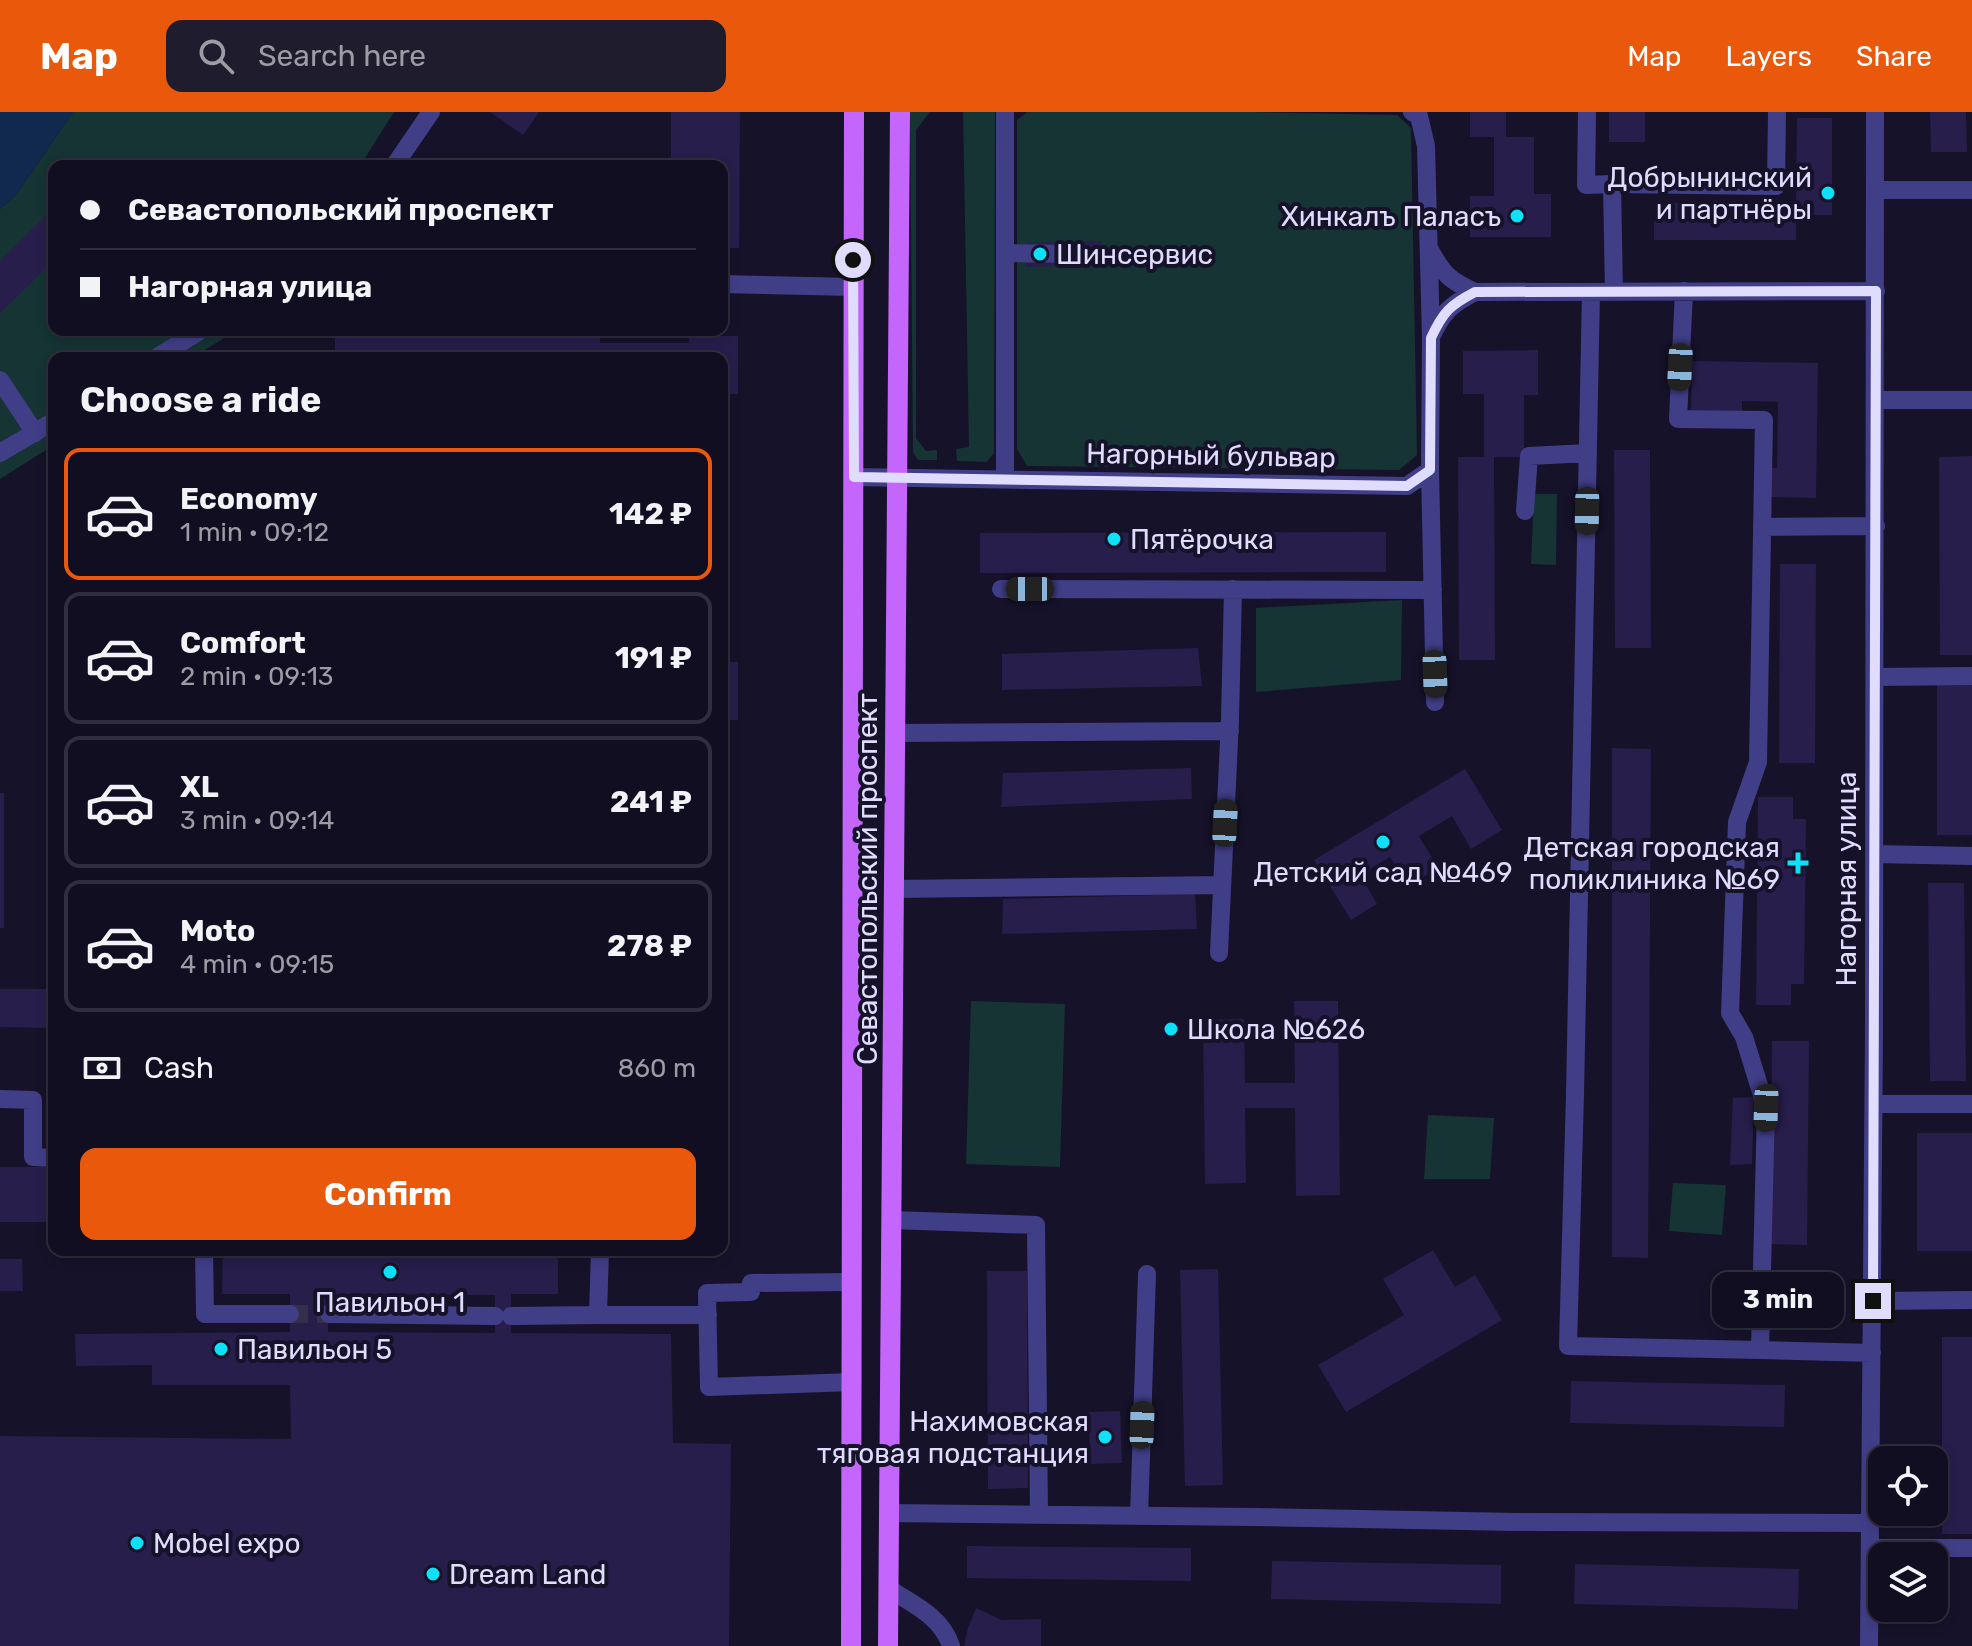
<!DOCTYPE html>
<meta charset="utf-8">
<style>
body{margin:0;font-family:Rubik,sans-serif;background:#1e1c2d;color:#f1f3f6;height:100vh;display:flex;flex-direction:column;font-size:30px;white-space:nowrap}
*{box-sizing:border-box;margin:0}
p{font-size:26px;color:#9c9ca5}
.icon{flex:none;width:44px;height:44px;fill:none;stroke:currentColor;stroke-width:2;stroke-linecap:round;stroke-linejoin:round}
.map{position:relative;flex:1;overflow:hidden}
.side{position:absolute;left:48px;top:240px;width:680px;height:904px;display:flex;flex-direction:column;background:#100e20;border-radius:16px;box-shadow:0 4px 12px #0003,0 0 0 2px #302e3e}
.side>*{flex:none}
.hud{position:absolute;left:48px;top:48px;width:680px;height:176px;border-radius:16px;box-shadow:0 4px 12px #0003,0 0 0 2px #302e3e;display:grid;align-content:center;height:176px;padding:0 32px;background:#100e20}
.controls{position:absolute;left:1868px;top:1334px;display:grid;gap:16px}
.controls a{display:grid;place-items:center;width:80px;height:80px;border-radius:16px;background:#100e20;box-shadow:0 4px 12px #0003,0 0 0 2px #302e3e;font-size:40px}
.end{position:absolute;width:36px;height:36px;margin:-18px;border:10px solid #e0dcfe;background:#111;box-shadow:0 0 0 4px #111}
.from{border-radius:50%}
.bubble{position:absolute;height:56px;border-radius:16px;background:#100e20;box-shadow:0 4px 12px #0003,0 0 0 2px #302e3e;font-size:26px;font-weight:700;line-height:56px;text-align:center}
.car{position:absolute;width:24px;height:48px;margin:-24px -12px;border-radius:10px;box-shadow:0 0 6px 2px #0007;background:linear-gradient(#222 24%,#8ab4d8 0 40%,#222 0 76%,#8ab4d8 0 86%,#222 0)}
.hud b{display:flex;align-items:center;gap:28px;height:76px;font-size:30px}
.hud b+b{border-top:2px solid #302e3e}
.hud i{width:20px;height:20px;background:#f1f3f6}
ul{padding:0;list-style:none}
li{display:flex;align-items:center;gap:24px;height:132px;margin:0 16px 12px;padding:0 16px;border:4px solid #302e3e;border-radius:16px}
li div{flex:1}
li b{display:block;font-size:30px}
li em{font-style:normal;font-weight:700}
li.current{border-color:#ea580c}
li>.icon{width:72px;height:72px;stroke-width:1.5}
h2{padding:0 32px;font-size:36px;line-height:96px}
.pay{display:flex;align-items:center;gap:20px;height:88px;padding:0 32px;font-size:30px}
.pay p{margin-inline-start:auto}
.button{display:flex;gap:16px;margin-top:auto;padding:16px 32px}
.button a{flex:1;height:92px;border-radius:16px;background:#ea580c;color:#fff;font-size:32px;font-weight:700;line-height:92px;text-align:center}
header{display:flex;align-items:center;gap:48px;box-sizing:border-box;height:112px;padding:0 40px;background:#ea580c;color:#fff}
header strong{font-size:38px}
nav{display:flex;gap:44px;margin-inline-start:auto;font-size:28px}
.search{width:560px;height:72px;background:#1e1c2d;display:flex;align-items:center;gap:20px;box-sizing:border-box;padding:0 28px;border-radius:16px;color:#9c9ca5;font-size:30px}
.map>svg:first-child{display:block}
.green{fill:#153433}
.water{fill:#11284f}
.building{fill:#271e4b;fill-rule:evenodd}
.lines{fill:none;stroke-linecap:round;stroke-linejoin:round}
.minor-tunnel{stroke:#34304a;stroke-width:18;stroke-dasharray:18 9;stroke-linecap:butt}
.minor{stroke:#413e88;stroke-width:18}
.major{stroke:#c466fb;stroke-width:20}
.route{stroke:#e0dcfe;stroke-width:10}
.poi-dot{fill:#0de0f9;stroke:#16122a;stroke-width:3}
.labels{text-anchor:middle;stroke-width:8;stroke-linejoin:round;paint-order:stroke}
.poi-label{font-size:28px;fill:#e0dcfe;stroke:#16122a;text-anchor:start}
.street-label{font-size:28px;fill:#e0dcfe;stroke:#16122a}
</style>
<header>
<strong>Map</strong>
<div class="search"><svg class="icon" aria-label="search" viewBox="0 0 24 24"><circle cx="10" cy="10" r="6"/><path d="M15 15l6 6"/></svg>Search here</div>
<nav><a>Map</a><a>Layers</a><a>Share</a></nav>
</header>
<div class="map">
<svg width="1972" height="1534" viewBox="0 0 1972 1534">
<rect width="100%" height="100%" fill="#16122a"/>
<path class="green" d="M73,0H394L360,54H54V218H237L192,246H54V333L0,367V97L16,83Z
M910,0H930L916,18V326L926,339L937,338V348H918L913,340Z
M963,0H995L994,341L987,350L957,349L956,337L969,335Z
M1027,0H1251L1397,3L1411,16L1417,343L1399,358L1027,354L1017,337V8Z
M1534,382H1557L1556,453L1531,452Z
M1402,488L1401,568L1256,580V496Z
M971,889L1065,892L1060,1055L966,1052Z
M1428,1003L1494,1006L1490,1067H1424Z
M1673,1071L1726,1073L1722,1123L1669,1119Z"/>
<path class="water" d="M0,0H73L16,83L0,97Z"/>
<path class="building" d="M490,0H539L523,23Z
M671,0H740L739,136H722V54H671Z
M1470,0H1506V25H1534V82H1551V125H1470V84H1494V25H1470Z
M1609,0H1645V30H1609Z
M1930,0H1966L1967,40H1931Z
M1797,6H1832V103H1796V128H1654V91H1796Z
M47,102L54,110V148L0,201V149Z
M1102,129V153L1025,155V131Z
M335,218H600V231H689V224H738V282H729V550H738V608H722V246H335Z
M1538,238V283H1524V345H1494L1495,548H1459L1458,345H1484V282H1463V239Z
M1692,249L1818,251L1816,386L1768,385V356H1777L1778,290L1742,289V299L1691,298Z
M1614,338H1650L1651,536H1615Z
M1972,344V543H1940L1939,345Z
M1386,420V460L980,461V421Z
M1780,452H1816L1815,651H1779Z
M1198,536L1202,574L1002,578V542Z
M1937,573H1972V723H1937Z
M1612,636L1651,637L1648,1146L1612,1145Z
M1191,656L1192,687L1001,695L1003,661Z
M1465,657L1502,718L1471,737L1452,704L1419,724L1438,756L1408,774L1390,745L1360,763L1377,792L1351,808L1314,748Z
M0,681H4V816H0Z
M1758,685H1793V707H1806L1804,872H1791V893H1756Z
M722,698H730L727,825H722Z
M1928,771H1964L1966,969H1930Z
M1195,782L1197,817L1002,822L1003,787Z
M0,877H54V916L0,915Z
M1294,889H1338L1340,1083L1296,1084L1295,996H1245L1246,1071L1205,1072L1203,908L1244,907L1245,971H1295Z
M1772,929H1809L1807,1133L1770,1132Z
M1754,985L1752,1052L1730,1053L1733,986Z
M1917,1021H1972V1139H1917Z
M0,1055H54V1110H0Z
M223,1138H558V1182H511V1221L671,1222L673,1331L731,1332L729,1534H0V1324L291,1327L290,1273H152V1253L76,1254L75,1222L290,1220V1182H222ZM329,1182L495,1183V1221L328,1220Z
M1433,1138L1455,1175L1475,1163L1502,1208L1346,1300L1318,1253L1404,1203L1383,1167Z
M0,1147H22L23,1179H0Z
M1218,1157L1223,1373L1185,1374L1180,1158Z
M987,1159H1027L1028,1376L988,1377Z
M1942,1225H1972V1422H1942Z
M1571,1269L1785,1273L1784,1315L1570,1311Z
M1120,1299L1122,1351L1090,1352L1089,1300Z
M967,1434L1191,1436V1469L967,1466Z
M1272,1449L1501,1453V1492L1271,1487Z
M1575,1452L1799,1457L1798,1497L1574,1492Z
M976,1496L1002,1508L1041,1507V1534H964L968,1516Z"/>
<g class="lines">
<path class="minor-tunnel" d="M290,1202H329"/>
<path class="minor" d="M1412,0L1419,4L1426,34L1431,226L1430,358L1435,590
M1587,0L1586,73L1612,72
M394,54L431,0
M1875,78H1972
M1430,138C1443,162 1450,169 1475,180L1876,179
M1005,141L1079,142
M722,172L853,175
M1684,179L1678,307L1764,308L1758,650L1737,710L1730,901L1744,925L1766,996L1760,1238L1872,1241
M1591,180L1575,982L1568,1234L1760,1238
M1614,180L1612,72L1776,74L1777,0
M1431,225C1443,200 1450,193 1475,180
M156,246L201,218
M0,268L35,321
M1876,288H1972
M0,341L54,309
M854,365L1407,374L1430,358
M1005,367V0
M1525,399L1529,344L1588,341
M1762,415L1876,414
M1001,477L1433,478
M1875,565L1972,564
M895,621L1230,619
M1874,742L1972,744
M894,777L1222,773
M1219,841L1230,608L1233,477
M0,987L33,988V1045L54,1046
M1874,992H1972
M892,1108L1036,1113L1039,1402
M204,1138L205,1202H290
M751,1171L852,1170
M751,1180L707,1181L709,1275L852,1270
M1873,1189L1972,1188
M329,1202L495,1204
M598,1203H708
M511,1204L598,1203L600,1138
M890,1401L1254,1405L1516,1410L1871,1411
M1139,1404L1147,1162
M1870,1436H1972
M889,1477C913,1492 942,1505 951,1534
M1869,1534L1874,922L1875,0"/>
<path class="major" d="M851,1534L854,0
M888,1534L900,0"/>
</g>
<g class="lines">
<path class="route" d="M853,148L854,365L1407,374L1430,358L1431,226C1443,200 1450,193 1475,180L1876,179L1873,1189"/>
</g>
<g class="poi-dot">
<circle cx="1828" cy="81" r="8"/>
<circle cx="1517" cy="104" r="8"/>
<circle cx="1040" cy="142" r="8"/>
<circle cx="1114" cy="427" r="8"/>
<circle cx="1383" cy="730" r="8"/>
<path d="M1794 739h8v8h8v8h-8v8h-8v-8h-8v-8h8z"/>
<circle cx="1171" cy="917" r="8"/>
<circle cx="390" cy="1160" r="8"/>
<circle cx="221" cy="1237" r="8"/>
<circle cx="1105" cy="1325" r="8"/>
<circle cx="137" cy="1431" r="8"/>
<circle cx="433" cy="1462" r="8"/>
</g>
<g class="labels">
<g class="poi-label">
<text x="1812" y="75" text-anchor="end">Добрынинский<tspan x="1812" dy="32">и партнёры</tspan></text>
<text x="1501" y="114" text-anchor="end">Хинкалъ Паласъ</text>
<text x="1056" y="152">Шинсервис</text>
<text x="1130" y="437">Пятёрочка</text>
<text x="1780" y="745" text-anchor="end">Детская городская<tspan x="1780" dy="32">поликлиника №69</tspan></text>
<text x="1383" y="770" text-anchor="middle">Детский сад №469</text>
<text x="1187" y="927">Школа №626</text>
<text x="390" y="1200" text-anchor="middle">Павильон 1</text>
<text x="237" y="1247">Павильон 5</text>
<text x="1089" y="1319" text-anchor="end">Нахимовская<tspan x="1089" dy="32">тяговая подстанция</tspan></text>
<text x="153" y="1441">Mobel expo</text>
<text x="449" y="1472">Dream Land</text>
</g>
<g class="street-label">
<text transform="translate(1211 343) rotate(1)" y="10">Нагорный бульвар</text>
<text transform="translate(867 767) rotate(-90)" y="10">Севастопольский проспект</text>
<text transform="translate(1846 767) rotate(-90)" y="10">Нагорная улица</text>
</g>
</g>
</svg>
<div class="controls">
<a><svg class="icon" aria-label="locate" viewBox="0 0 24 24"><circle cx="12" cy="12" r="6"/><path d="M12 2v4M12 18v4M2 12h4M18 12h4"/></svg></a>
<a><svg class="icon" aria-label="layers" viewBox="0 0 24 24"><path d="M12 4l9 5-9 5-9-5zM3 14l9 5 9-5"/></svg></a>
</div>
<i class="end from" style="left:853px;top:148px"></i>
<i class="end" style="left:1873px;top:1189px"></i>
<div class="bubble" style="left:1712px;top:1160px;width:132px">3 min</div>
<i class="car" style="left:1680px;top:255px;rotate:183deg"></i>
<i class="car" style="left:1587px;top:399px;rotate:181deg"></i>
<i class="car" style="left:1030px;top:477px;rotate:270deg"></i>
<i class="car" style="left:1435px;top:562px;rotate:178deg"></i>
<i class="car" style="left:1225px;top:711px;rotate:3deg"></i>
<i class="car" style="left:1766px;top:996px;rotate:182deg"></i>
<i class="car" style="left:1142px;top:1313px;rotate:2deg"></i>
<div class="hud">
<b><i class="from"></i>Севастопольский проспект</b>
<b><i></i>Нагорная улица</b>
</div>
<section class="side">
<h2>Choose a ride</h2>
<ul>
<li class="current"><svg class="icon" aria-label="car" viewBox="0 0 24 24"><path d="M5 17H2v-5l4-1 3-4h7l3 4 3 1v5h-3M9 17h6M6 11h13"/><circle cx="7" cy="17" r="2"/><circle cx="17" cy="17" r="2"/></svg><div><b>Economy</b><p>1 min · 09:12</p></div><em>142 ₽</em></li>
<li><svg class="icon" aria-label="car" viewBox="0 0 24 24"><path d="M5 17H2v-5l4-1 3-4h7l3 4 3 1v5h-3M9 17h6M6 11h13"/><circle cx="7" cy="17" r="2"/><circle cx="17" cy="17" r="2"/></svg><div><b>Comfort</b><p>2 min · 09:13</p></div><em>191 ₽</em></li>
<li><svg class="icon" aria-label="car" viewBox="0 0 24 24"><path d="M5 17H2v-5l4-1 3-4h7l3 4 3 1v5h-3M9 17h6M6 11h13"/><circle cx="7" cy="17" r="2"/><circle cx="17" cy="17" r="2"/></svg><div><b>XL</b><p>3 min · 09:14</p></div><em>241 ₽</em></li>
<li><svg class="icon" aria-label="car" viewBox="0 0 24 24"><path d="M5 17H2v-5l4-1 3-4h7l3 4 3 1v5h-3M9 17h6M6 11h13"/><circle cx="7" cy="17" r="2"/><circle cx="17" cy="17" r="2"/></svg><div><b>Moto</b><p>4 min · 09:15</p></div><em>278 ₽</em></li>
</ul>
<div class="pay"><svg class="icon" aria-label="cash" viewBox="0 0 24 24"><path d="M3 7h18v10H3z"/><circle cx="12" cy="12" r="2"/></svg>Cash<p>860 m</p></div>
<div class="button"><a>Confirm</a></div>
</section>
</div>
